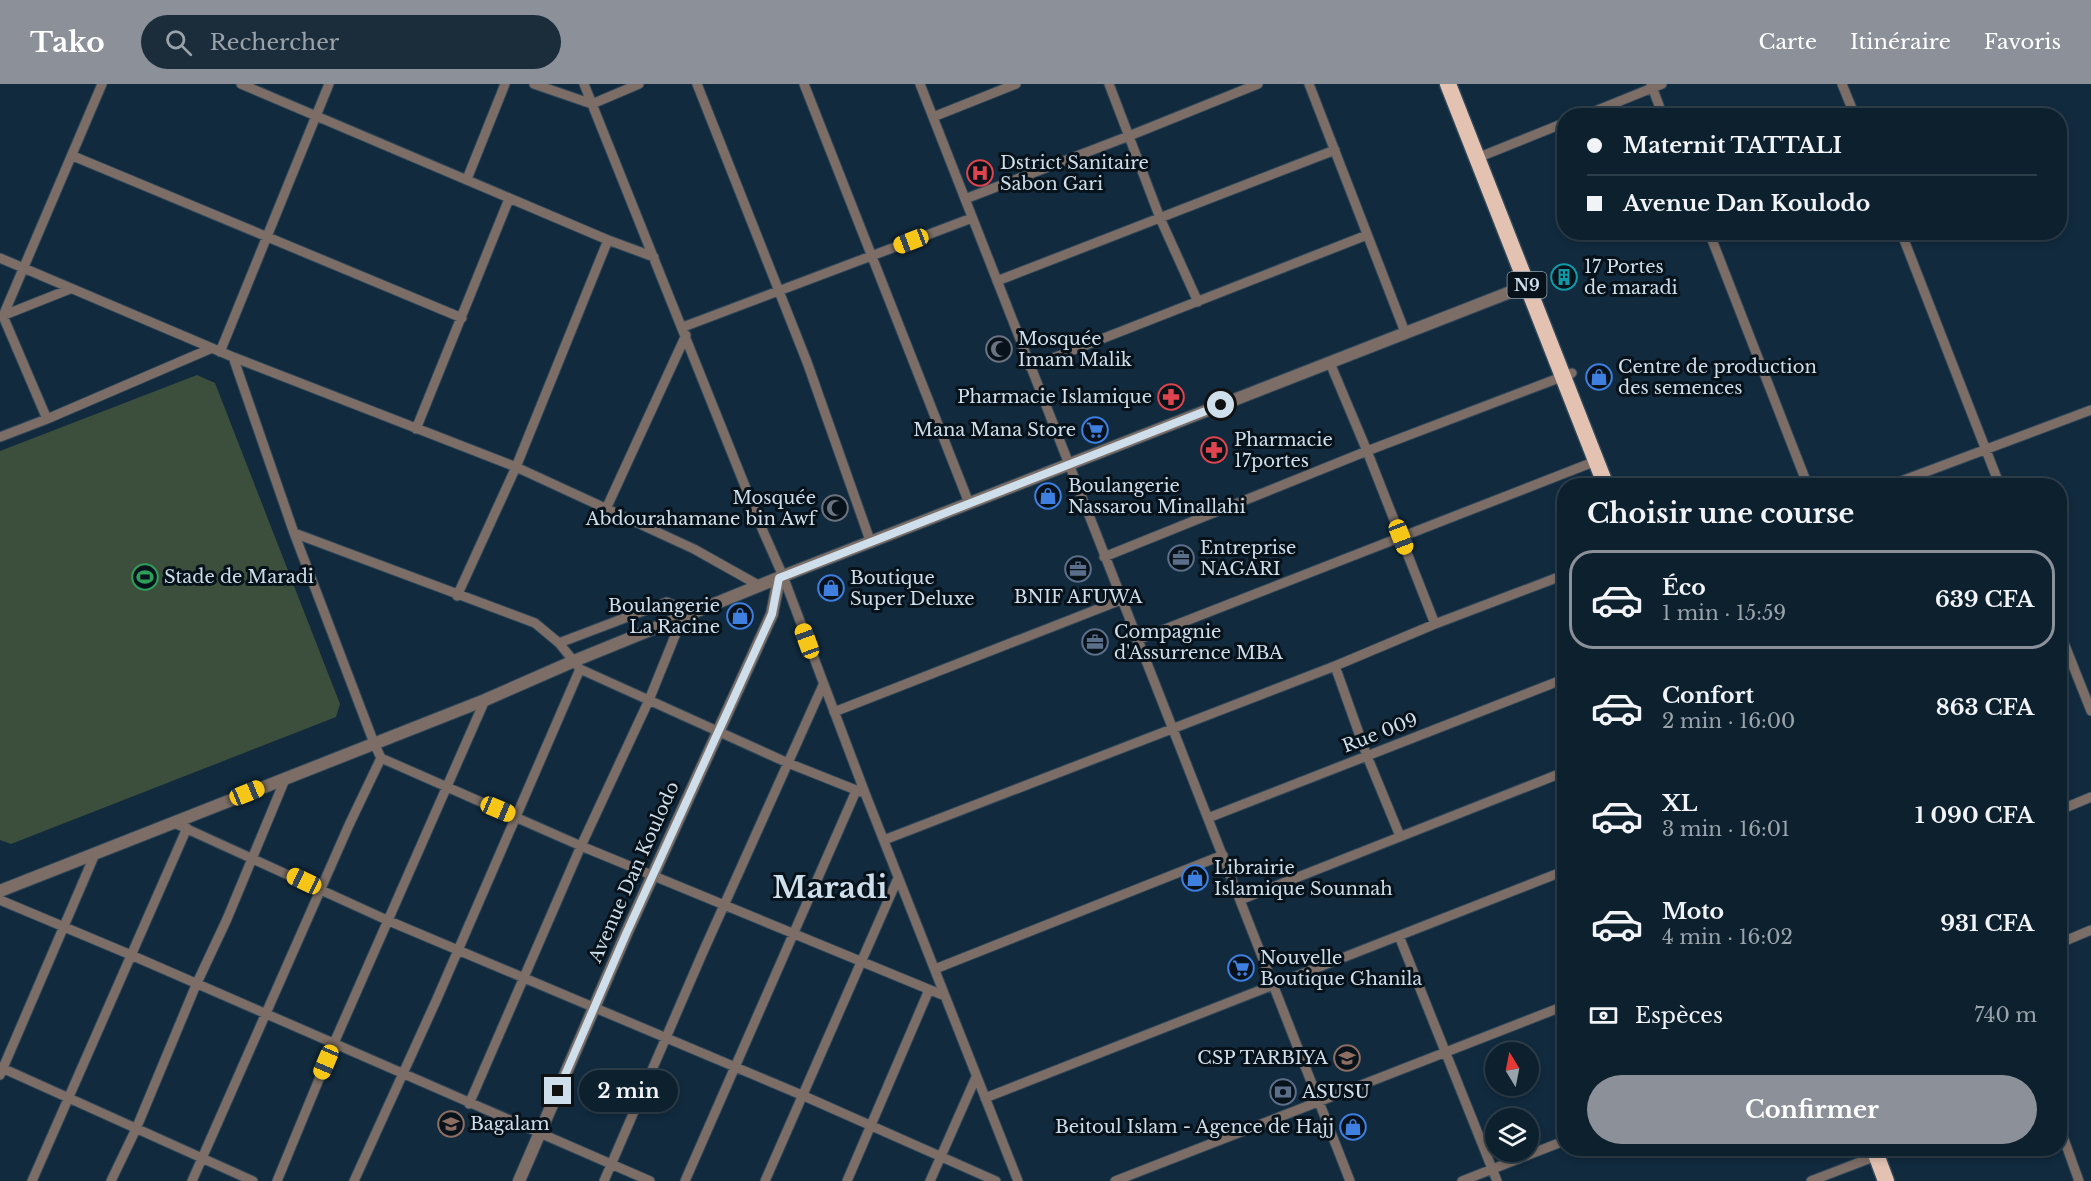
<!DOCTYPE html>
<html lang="fr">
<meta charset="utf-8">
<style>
body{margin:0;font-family:"Libre Baskerville",serif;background:#1b2d3a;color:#f1f3f6;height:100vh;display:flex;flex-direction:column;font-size:22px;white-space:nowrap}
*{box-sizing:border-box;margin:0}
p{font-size:20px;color:#9aa3aa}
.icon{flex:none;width:33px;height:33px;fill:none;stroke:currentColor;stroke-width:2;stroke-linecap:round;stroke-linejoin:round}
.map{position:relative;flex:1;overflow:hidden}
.sheet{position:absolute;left:1557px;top:394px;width:510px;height:678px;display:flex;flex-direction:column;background:#0d202e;border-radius:24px;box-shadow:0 3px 9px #0003,0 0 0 2px #2d3e4a}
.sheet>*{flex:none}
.banner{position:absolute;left:1557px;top:24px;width:510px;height:132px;border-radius:24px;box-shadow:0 3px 9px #0003,0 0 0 2px #2d3e4a;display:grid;align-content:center;height:132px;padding:0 30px;background:#0d202e}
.needle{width:39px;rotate:350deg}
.tools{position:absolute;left:1485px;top:958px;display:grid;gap:12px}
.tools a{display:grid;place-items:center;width:54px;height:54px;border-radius:50%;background:#0d202e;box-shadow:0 3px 9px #0003,0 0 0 2px #2d3e4a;font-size:30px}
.end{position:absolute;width:27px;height:27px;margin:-14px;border:8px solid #cfdeeb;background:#111;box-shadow:0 0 0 3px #111}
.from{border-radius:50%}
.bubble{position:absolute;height:42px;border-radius:21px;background:#0d202e;box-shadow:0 3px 9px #0003,0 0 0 2px #2d3e4a;font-size:20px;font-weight:700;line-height:42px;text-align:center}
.car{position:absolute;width:18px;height:36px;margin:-18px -9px;border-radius:8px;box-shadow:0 0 4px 2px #0007;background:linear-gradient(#f5c518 24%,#345 0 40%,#f5c518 0 76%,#345 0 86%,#f5c518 0)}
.banner b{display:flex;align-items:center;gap:21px;height:57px;font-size:22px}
.banner b+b{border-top:2px solid #2d3e4a}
.banner i{width:15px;height:15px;background:#f1f3f6}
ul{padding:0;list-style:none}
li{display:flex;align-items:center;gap:18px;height:99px;margin:0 12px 9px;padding:0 18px;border:3px solid transparent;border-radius:24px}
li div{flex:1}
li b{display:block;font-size:22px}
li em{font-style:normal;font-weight:700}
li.current{border-color:#8c9099}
li>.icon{width:54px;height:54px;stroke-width:1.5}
h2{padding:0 30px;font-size:27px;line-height:72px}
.pay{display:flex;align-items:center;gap:15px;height:66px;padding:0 30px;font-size:22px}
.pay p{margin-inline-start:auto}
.cta{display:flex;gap:12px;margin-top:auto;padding:12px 30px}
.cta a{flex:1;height:69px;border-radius:36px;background:#8c9099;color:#fff;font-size:24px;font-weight:700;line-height:69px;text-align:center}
header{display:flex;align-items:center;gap:36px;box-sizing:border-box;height:84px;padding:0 30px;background:#8c9099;color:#fff}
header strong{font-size:28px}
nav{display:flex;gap:33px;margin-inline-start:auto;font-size:21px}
.search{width:420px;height:54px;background:#1b2d3a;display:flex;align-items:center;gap:15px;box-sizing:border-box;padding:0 21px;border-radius:33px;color:#9aa3aa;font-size:22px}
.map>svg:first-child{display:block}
.green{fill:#3c4e3c}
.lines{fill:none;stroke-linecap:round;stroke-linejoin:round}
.minor-casing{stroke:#2f475a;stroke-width:11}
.tertiary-casing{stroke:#2f475a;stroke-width:14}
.trunk-casing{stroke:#2f475a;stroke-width:19}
.minor{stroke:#7c6e66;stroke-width:9}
.tertiary{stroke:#7c6e66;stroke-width:12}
.trunk{stroke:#e3c2b1;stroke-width:16}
.route{stroke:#cfdeeb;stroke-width:8}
.labels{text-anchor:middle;stroke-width:6;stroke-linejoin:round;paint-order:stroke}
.shield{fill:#07121a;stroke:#93a1ac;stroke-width:1.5}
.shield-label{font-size:16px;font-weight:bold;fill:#cfdeeb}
.poi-label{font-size:18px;fill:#cfdeeb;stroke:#07121a;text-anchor:start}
.street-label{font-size:18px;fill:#cfdeeb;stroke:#07121a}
.town-label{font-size:30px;font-weight:bold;fill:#cfdeeb;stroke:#07121a}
</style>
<header>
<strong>Tako</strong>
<div class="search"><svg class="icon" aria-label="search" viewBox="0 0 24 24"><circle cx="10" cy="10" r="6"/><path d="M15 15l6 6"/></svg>Rechercher</div>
<nav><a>Carte</a><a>Itinéraire</a><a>Favoris</a></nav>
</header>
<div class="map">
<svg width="2091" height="1097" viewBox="0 0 2091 1097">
<rect width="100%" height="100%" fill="#112a3e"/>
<path class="green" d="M197,291L215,299L340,620L336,633L11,760L0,756V367Z"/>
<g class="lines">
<g class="minor-casing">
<path id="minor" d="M241,0L608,156L654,173
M534,0L592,20L639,0
M584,0L763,447L783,492L865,709L1018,1097
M697,0L807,278L871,459
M804,0L969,419
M920,0L1350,1097
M1109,0L1160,134L1198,218
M1309,0L1405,248
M1651,0L1663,32
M1842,0L1855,32
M1583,32L1662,0
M933,33L1016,0
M73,72L462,234
M1477,74L1564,39
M467,95L505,0
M965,115L1129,52L1258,0
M1709,148L1808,402
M1901,148L2000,402
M0,174L233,273L516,383L694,465L760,502
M997,197L1335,66
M2,232L70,205
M683,243L972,134
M220,268L329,0
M233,273L294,449L374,659L381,674L581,762L945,912
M1330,279L1367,367L1435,540
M1030,283L1367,151
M47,335L3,232L102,0
M416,345L509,115
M0,353L47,335L212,264
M1888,402L2091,326
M606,425L686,251
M294,449L535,539L559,559L580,585L436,917L354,1097
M1104,473L1367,367L1572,289
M457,512L516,383L608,156
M2060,549L2091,627
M1137,556L1596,377
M1335,582L1367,672L1400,752
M580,585L788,679L861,708
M834,628L1121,516
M2060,726L2091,713
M1208,734L1564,595
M174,739L389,837L804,1012L996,1097
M884,756L1335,582L1435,540L1564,491
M0,816L131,871L650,1097
M1240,816L1564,688
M1399,852L1497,1097
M2060,859L2091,846
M935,885L1223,771
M0,983L253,1097
M0,991L95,770
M985,1014L1564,787
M469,1020L581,762L649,616L683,532L676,522L667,518L559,559
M2060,1044L2079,1097
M32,1097L187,744
M111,1097L136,1045L196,901L227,835L286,693
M192,1097L349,741L381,674
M277,1097L334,959L485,616
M604,1097L703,868L823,601
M685,1097L856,707
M765,1097L898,794
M847,1097L929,906
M930,1097L976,993
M1115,1097L1564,922
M1462,1097L1564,1057
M1811,1097L1876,1072"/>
</g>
<g class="tertiary-casing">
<path id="tertiary" d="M0,807L485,616L574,577L783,492L1536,198
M519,1097L626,850L772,530L779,494"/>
</g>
<g class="trunk-casing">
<path id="trunk" d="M1448,0L1606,402
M1874,1065L1886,1097"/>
</g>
<use href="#minor" class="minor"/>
<use href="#tertiary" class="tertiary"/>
<use href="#trunk" class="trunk"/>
</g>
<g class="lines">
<path class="route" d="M558,1007L626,850L772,530L779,494L1221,321"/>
</g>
<defs>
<g id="hospital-ring" transform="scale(1.35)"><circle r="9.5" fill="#07121a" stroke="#e0444e" stroke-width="1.5"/><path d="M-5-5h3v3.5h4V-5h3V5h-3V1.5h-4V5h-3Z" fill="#e0444e"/></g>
<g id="building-ring" transform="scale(1.35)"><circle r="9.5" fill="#07121a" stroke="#0f9aa8" stroke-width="1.5"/><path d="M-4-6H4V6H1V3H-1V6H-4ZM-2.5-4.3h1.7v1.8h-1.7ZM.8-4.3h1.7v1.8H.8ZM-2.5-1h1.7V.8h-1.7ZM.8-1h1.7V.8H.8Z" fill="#0f9aa8"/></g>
<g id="mosque-ring" transform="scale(1.35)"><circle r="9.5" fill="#07121a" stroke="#6b7280" stroke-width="1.5"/><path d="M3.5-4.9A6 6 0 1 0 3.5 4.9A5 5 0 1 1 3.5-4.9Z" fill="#6b7280"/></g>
<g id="shop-ring" transform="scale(1.35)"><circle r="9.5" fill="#07121a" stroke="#3f7fe0" stroke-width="1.5"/><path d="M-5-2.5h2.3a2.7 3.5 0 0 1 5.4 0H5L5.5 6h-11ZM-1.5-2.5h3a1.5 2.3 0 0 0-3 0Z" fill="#3f7fe0"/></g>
<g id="pharmacy-ring" transform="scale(1.35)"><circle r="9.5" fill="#07121a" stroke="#e0444e" stroke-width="1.5"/><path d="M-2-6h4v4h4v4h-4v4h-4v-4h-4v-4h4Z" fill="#e0444e"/></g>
<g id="supermarket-ring" transform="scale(1.35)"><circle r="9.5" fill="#07121a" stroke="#3f7fe0" stroke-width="1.5"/><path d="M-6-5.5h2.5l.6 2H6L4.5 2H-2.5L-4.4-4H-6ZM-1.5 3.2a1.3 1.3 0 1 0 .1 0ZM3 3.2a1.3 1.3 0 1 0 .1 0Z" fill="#3f7fe0"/></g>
<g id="office-ring" transform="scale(1.35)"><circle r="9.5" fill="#07121a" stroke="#5c6f8a" stroke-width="1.5"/><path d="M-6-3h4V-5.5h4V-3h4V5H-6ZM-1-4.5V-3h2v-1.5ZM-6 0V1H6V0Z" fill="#5c6f8a"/></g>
<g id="stadium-ring" transform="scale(1.35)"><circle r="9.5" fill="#07121a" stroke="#2e9e5b" stroke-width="1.5"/><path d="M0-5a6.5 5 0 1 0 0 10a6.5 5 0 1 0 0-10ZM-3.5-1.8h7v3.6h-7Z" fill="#2e9e5b"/></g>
<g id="school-ring" transform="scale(1.35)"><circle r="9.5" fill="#07121a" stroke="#8d6e63" stroke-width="1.5"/><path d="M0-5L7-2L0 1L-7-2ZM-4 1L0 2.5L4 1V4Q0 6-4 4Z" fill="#8d6e63"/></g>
<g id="bank-ring" transform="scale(1.35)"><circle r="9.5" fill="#07121a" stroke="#5c6f8a" stroke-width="1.5"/><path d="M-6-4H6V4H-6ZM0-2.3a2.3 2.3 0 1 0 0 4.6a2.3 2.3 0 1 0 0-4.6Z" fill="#5c6f8a"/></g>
</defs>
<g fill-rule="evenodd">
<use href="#hospital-ring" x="980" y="89"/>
<use href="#building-ring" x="1564" y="193"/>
<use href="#mosque-ring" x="999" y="265"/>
<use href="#shop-ring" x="1599" y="293"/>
<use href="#pharmacy-ring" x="1171" y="313"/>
<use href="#supermarket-ring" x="1095" y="346"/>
<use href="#pharmacy-ring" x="1214" y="366"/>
<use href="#shop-ring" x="1048" y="412"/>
<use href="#mosque-ring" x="835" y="424"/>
<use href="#office-ring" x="1181" y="474"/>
<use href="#office-ring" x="1078" y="485"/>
<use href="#stadium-ring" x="145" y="493"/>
<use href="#shop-ring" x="831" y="504"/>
<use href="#shop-ring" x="740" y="532"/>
<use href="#office-ring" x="1095" y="558"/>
<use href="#shop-ring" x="1195" y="794"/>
<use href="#supermarket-ring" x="1241" y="884"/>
<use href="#school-ring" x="1347" y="974"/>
<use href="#bank-ring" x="1283" y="1008"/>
<use href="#school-ring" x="451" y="1040"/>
<use href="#shop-ring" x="1353" y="1043"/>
</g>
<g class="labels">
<rect class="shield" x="1507.5" y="188" width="39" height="26" rx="4.5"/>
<g class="shield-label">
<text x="1527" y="207">N9</text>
</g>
<g class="poi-label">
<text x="1000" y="85">Dstrict Sanitaire<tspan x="1000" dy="21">Sabon Gari</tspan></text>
<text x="1584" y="189">17 Portes<tspan x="1584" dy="21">de maradi</tspan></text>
<text x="1018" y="261">Mosquée<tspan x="1018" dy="21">Imam Malik</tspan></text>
<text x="1618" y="289">Centre de production<tspan x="1618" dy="21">des semences</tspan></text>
<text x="1152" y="319" text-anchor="end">Pharmacie Islamique</text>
<text x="1076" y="352" text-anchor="end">Mana Mana Store</text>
<text x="1234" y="362">Pharmacie<tspan x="1234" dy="21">17portes</tspan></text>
<text x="1068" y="408">Boulangerie<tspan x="1068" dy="21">Nassarou Minallahi</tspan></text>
<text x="816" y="420" text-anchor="end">Mosquée<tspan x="816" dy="21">Abdourahamane bin Awf</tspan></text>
<text x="1200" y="470">Entreprise<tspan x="1200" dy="21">NAGARI</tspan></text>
<text x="164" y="499">Stade de Maradi</text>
<text x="850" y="500">Boutique<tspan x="850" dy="21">Super Deluxe</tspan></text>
<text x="1078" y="519" text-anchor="middle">BNIF AFUWA</text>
<text x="720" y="528" text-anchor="end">Boulangerie<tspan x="720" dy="21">La Racine</tspan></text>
<text x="1114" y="554">Compagnie<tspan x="1114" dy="21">d'Assurrence MBA</tspan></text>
<text x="1214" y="790">Librairie<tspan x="1214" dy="21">Islamique Sounnah</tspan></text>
<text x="1260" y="880">Nouvelle<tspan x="1260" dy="21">Boutique Ghanila</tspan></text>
<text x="1328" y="980" text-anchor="end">CSP TARBIYA</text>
<text x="1302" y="1014">ASUSU</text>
<text x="470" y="1046">Bagalam</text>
<text x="1334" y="1049" text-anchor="end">Beitoul Islam - Agence de Hajj</text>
</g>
<g class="street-label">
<text transform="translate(1380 649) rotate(-21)" y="6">Rue 009</text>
<text transform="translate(634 788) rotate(-66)" y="6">Avenue Dan Koulodo</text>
</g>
<g class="town-label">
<text x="830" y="814">Maradi</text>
</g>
</g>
</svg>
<div class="tools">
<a><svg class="needle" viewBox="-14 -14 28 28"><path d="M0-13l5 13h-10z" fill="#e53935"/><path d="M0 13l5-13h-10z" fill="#9aa3aa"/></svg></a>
<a><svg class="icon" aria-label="layers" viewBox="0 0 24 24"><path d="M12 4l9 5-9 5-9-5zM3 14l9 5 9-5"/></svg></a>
</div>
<i class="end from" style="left:1221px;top:321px"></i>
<i class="end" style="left:558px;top:1007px"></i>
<div class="bubble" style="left:579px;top:986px;width:99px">2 min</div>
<i class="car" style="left:911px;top:157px;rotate:249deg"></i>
<i class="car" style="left:1401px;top:453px;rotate:159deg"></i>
<i class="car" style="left:807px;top:557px;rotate:340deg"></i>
<i class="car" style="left:247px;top:709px;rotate:68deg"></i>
<i class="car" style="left:498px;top:725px;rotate:113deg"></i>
<i class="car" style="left:304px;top:797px;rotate:295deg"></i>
<i class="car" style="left:326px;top:978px;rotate:203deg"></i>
<div class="banner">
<b><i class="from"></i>Maternit TATTALI</b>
<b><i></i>Avenue Dan Koulodo</b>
</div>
<section class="sheet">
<h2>Choisir une course</h2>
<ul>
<li class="current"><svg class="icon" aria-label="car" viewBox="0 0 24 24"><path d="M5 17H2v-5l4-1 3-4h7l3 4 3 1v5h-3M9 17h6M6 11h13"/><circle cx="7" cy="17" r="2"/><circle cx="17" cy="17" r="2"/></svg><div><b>Éco</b><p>1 min · 15:59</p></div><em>639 CFA</em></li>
<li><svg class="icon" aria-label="car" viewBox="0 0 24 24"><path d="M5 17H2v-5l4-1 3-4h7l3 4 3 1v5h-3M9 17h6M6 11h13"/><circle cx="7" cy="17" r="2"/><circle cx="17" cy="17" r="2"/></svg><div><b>Confort</b><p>2 min · 16:00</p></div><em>863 CFA</em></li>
<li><svg class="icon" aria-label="car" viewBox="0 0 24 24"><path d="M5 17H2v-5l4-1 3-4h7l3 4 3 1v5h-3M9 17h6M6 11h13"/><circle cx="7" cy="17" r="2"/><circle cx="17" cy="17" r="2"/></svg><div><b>XL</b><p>3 min · 16:01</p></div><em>1 090 CFA</em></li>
<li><svg class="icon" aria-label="car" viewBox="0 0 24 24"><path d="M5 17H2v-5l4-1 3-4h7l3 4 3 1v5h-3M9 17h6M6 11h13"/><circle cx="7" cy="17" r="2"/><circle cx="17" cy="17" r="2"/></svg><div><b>Moto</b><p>4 min · 16:02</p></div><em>931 CFA</em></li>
</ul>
<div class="pay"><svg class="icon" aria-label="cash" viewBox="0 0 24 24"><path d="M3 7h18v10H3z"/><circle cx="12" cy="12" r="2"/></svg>Espèces<p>740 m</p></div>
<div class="cta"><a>Confirmer</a></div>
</section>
</div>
